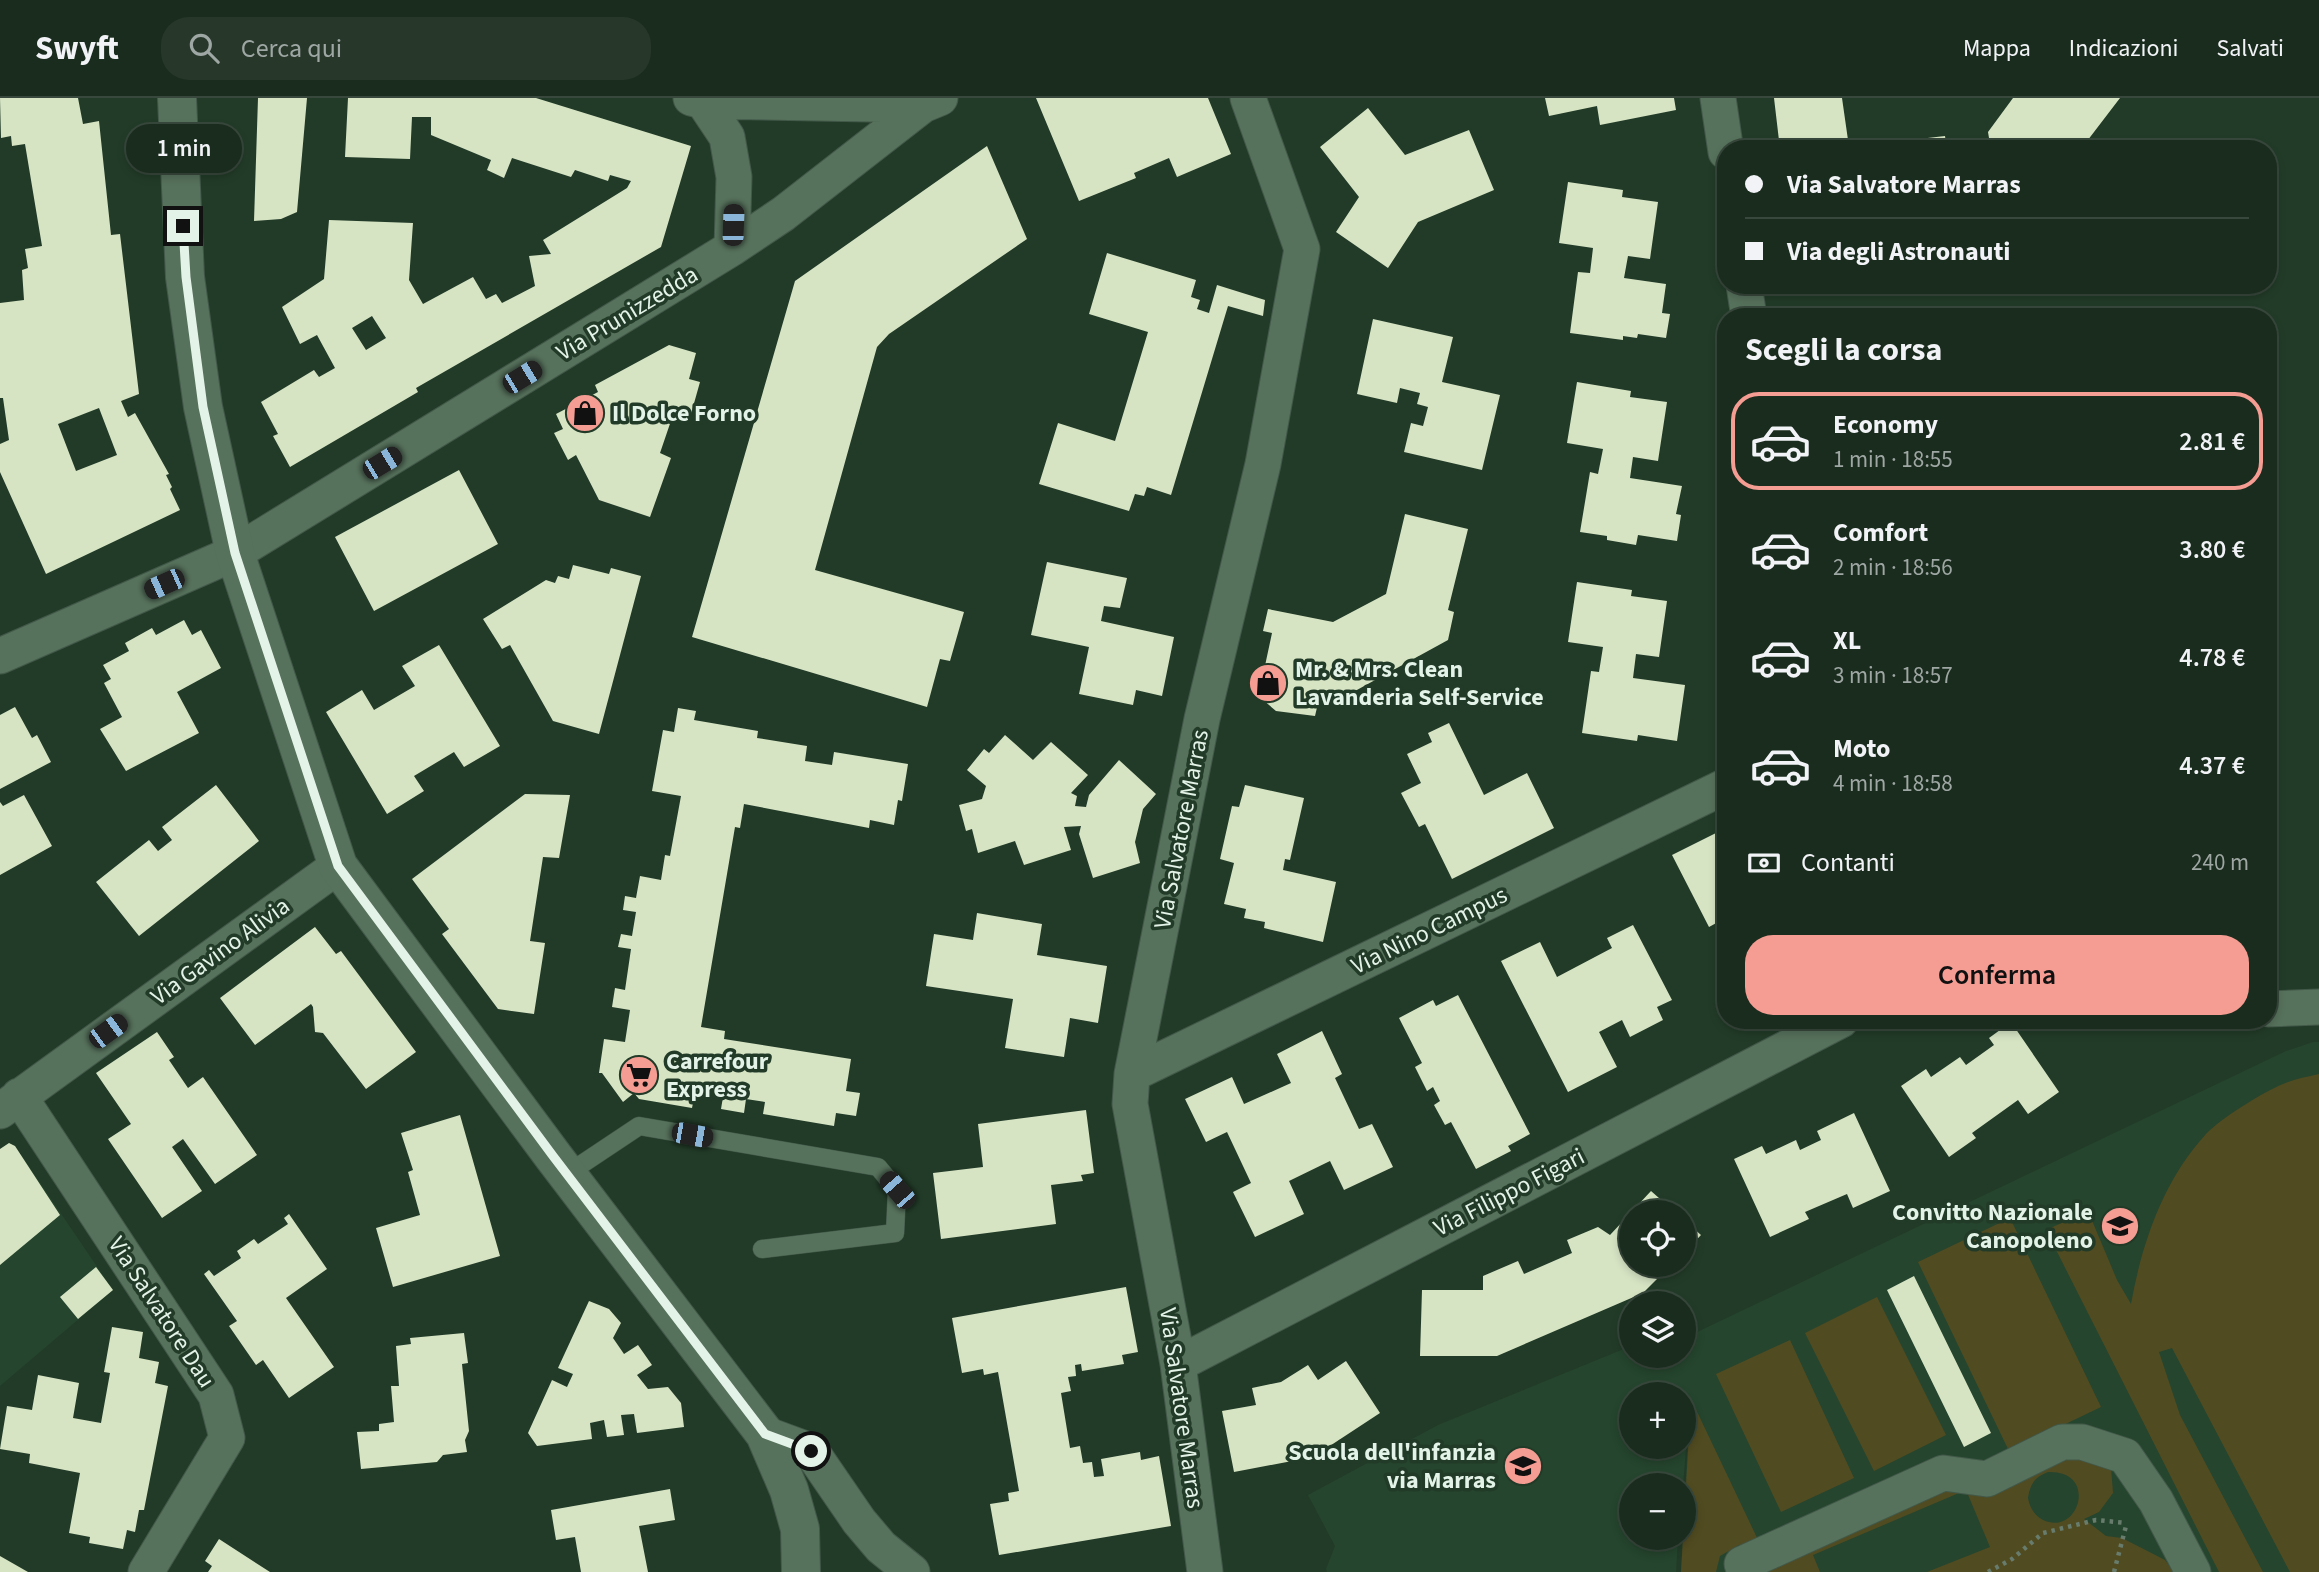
<!DOCTYPE html>
<html lang="it">
<meta charset="utf-8">
<style>
body{margin:0;font-family:"Source Sans 3",sans-serif;background:#27382b;color:#f1f3f6;height:100vh;display:flex;flex-direction:column;font-size:26px;white-space:nowrap}
*{box-sizing:border-box;margin:0}
p{font-size:23px;color:#9fa7a4}
.icon{flex:none;width:38px;height:38px;fill:none;stroke:currentColor;stroke-width:2;stroke-linecap:round;stroke-linejoin:round}
.map{position:relative;flex:1;overflow:hidden}
.side{position:absolute;left:1717px;top:210px;width:560px;height:721px;display:flex;flex-direction:column;background:#1a2c1e;border-radius:28px;box-shadow:0 4px 10px #0003,0 0 0 2px #38483c}
.side>*{flex:none}
.hud{position:absolute;left:1717px;top:42px;width:560px;height:154px;border-radius:28px;box-shadow:0 4px 10px #0003,0 0 0 2px #38483c;display:grid;align-content:center;height:154px;padding:0 28px;background:#1a2c1e}
.tools{position:absolute;left:1619px;top:1102px;display:grid;gap:14px}
.tools a{display:grid;place-items:center;width:77px;height:77px;border-radius:50%;background:#1a2c1e;box-shadow:0 4px 10px #0003,0 0 0 2px #38483c;font-size:35px}
.end{position:absolute;width:32px;height:32px;margin:-16px;border:9px solid #e4f3e7;background:#111;box-shadow:0 0 0 4px #111}
.from{border-radius:50%}
.bubble{position:absolute;height:49px;border-radius:24px;background:#1a2c1e;box-shadow:0 4px 10px #0003,0 0 0 2px #38483c;font-size:23px;font-weight:600;line-height:49px;text-align:center}
.car{position:absolute;width:21px;height:42px;margin:-21px -10px;border-radius:9px;box-shadow:0 0 5px 2px #0007;background:linear-gradient(#222 24%,#8ab4d8 0 40%,#222 0 76%,#8ab4d8 0 86%,#222 0)}
.hud b{display:flex;align-items:center;gap:24px;height:66px;font-size:26px}
.hud b+b{border-top:2px solid #38483c}
.hud i{width:18px;height:18px;background:#f1f3f6}
ul{padding:0;list-style:none}
li{display:flex;align-items:center;gap:21px;height:98px;margin:0 14px 10px;padding:0 14px;border:4px solid transparent;border-radius:28px}
li div{flex:1}
li b{display:block;font-size:26px}
li em{font-style:normal;font-weight:600}
li.active{border-color:#f59c93}
li>.icon{width:63px;height:63px;stroke-width:1.5}
h2{padding:0 28px;font-size:32px;line-height:84px}
.pay{display:flex;align-items:center;gap:18px;height:77px;padding:0 28px;font-size:26px}
.pay p{margin-inline-start:auto}
.action{display:flex;gap:14px;margin-top:auto;padding:14px 28px}
.action a{flex:1;height:80px;border-radius:28px;background:#f59c93;color:#111;font-size:28px;font-weight:600;line-height:80px;text-align:center}
header{display:flex;align-items:center;gap:42px;box-sizing:border-box;height:98px;padding:0 35px;background:#1a2c1e;border-bottom:2px solid #38483c}
header strong{font-size:33px}
nav{display:flex;gap:38px;margin-inline-start:auto;font-size:24px}
.search{width:490px;height:63px;background:#27382b;display:flex;align-items:center;gap:18px;box-sizing:border-box;padding:0 24px;border-radius:28px;color:#9fa7a4;font-size:26px}
.map>svg:first-child{display:block}
.built{fill:#25452e;fill-rule:evenodd}
.green{fill:#514b21;fill-rule:evenodd}
.building{fill:#d6e4c4;fill-rule:evenodd}
.lines{fill:none;stroke-linecap:round;stroke-linejoin:round}
.lane-casing{stroke:#425849;stroke-width:19}
.street-casing{stroke:#425849;stroke-width:37}
.secondary-casing{stroke:#425849;stroke-width:40}
.path{stroke:#677c6c;stroke-width:4.5;stroke-dasharray:3.5 5;stroke-linecap:butt}
.lane{stroke:#56715c;stroke-width:18}
.street{stroke:#56715c;stroke-width:35}
.secondary{stroke:#56715c;stroke-width:38}
.route{stroke:#e4f3e7;stroke-width:9}
.labels{text-anchor:middle;stroke-width:7;stroke-linejoin:round;paint-order:stroke}
.street-label{font-size:24px;fill:#e4f3e7;stroke:#223b28}
.poi-label{font-size:24px;font-weight:bold;fill:#e4f3e7;stroke:#223b28;text-anchor:start}
</style>
<header>
<strong>Swyft</strong>
<div class="search"><svg class="icon" aria-label="search" viewBox="0 0 24 24"><circle cx="10" cy="10" r="6"/><path d="M15 15l6 6"/></svg>Cerca qui</div>
<nav><a>Mappa</a><a>Indicazioni</a><a>Salvati</a></nav>
</header>
<div class="map">
<svg width="2319" height="1474" viewBox="0 0 2319 1474">
<rect width="100%" height="100%" fill="#223b28"/>
<path class="built" d="M2313,944H2319V1474H1681L1690,1300L1683,1388H1631V1440H1678L1676,1474H1327L1326,1471L1335,1448L1308,1397L1438,1327L1631,1248V1258H1684V1233L1695,1235L2286,953ZM1631,1297H1684V1349H1631Z
M9,1045L15,1048L113,1192L0,1288V1051Z"/>
<path class="green" d="M2319,976V1474H2290L2172,1250L2159,1254L2180,1317L2263,1474H2219L2046,1132L2088,1113L2117,1182L2131,1206C2142,1145 2163,1083 2206,1036C2221,1020 2262,995 2283,986C2294,981 2307,979 2319,976Z
M2010,1120L2101,1309L2009,1353L1918,1164Z
M1877,1199L1946,1337L1874,1373L1805,1235Z
M1790,1242L1854,1380L1781,1414L1716,1276Z
M1691,1301L1760,1446L1739,1447L1720,1458L1716,1474H1681Z
M2068,1353L2111,1369L2113,1395L2099,1414L2084,1421L2106,1438L2122,1440L2165,1462L2174,1474H1927L1990,1449L1966,1392L1813,1457L1820,1474H1754L1916,1390ZM2048,1374C2099,1372 2079,1439 2043,1422C2034,1417 2030,1410 2028,1400C2030,1386 2035,1379 2048,1374Z"/>
<path class="building" d="M0,0H78L83,26L99,23L111,137L120,136L139,296L121,303L128,319L135,315L169,376L166,377L172,389L170,391L180,412L46,476L0,374V346L9,342L3,300H0V205L24,202L22,172L28,170L25,151L42,148L25,46L12,48L11,38L1,40ZM99,310L117,357L76,373L58,326Z
M258,0H307L297,114L281,121L254,123Z
M348,0H536L691,48L661,149L416,290L418,294L290,369L273,338L278,336L261,304L314,272L319,279L335,270L317,237L300,246L282,209L324,181L329,122L413,125L409,182L423,206L473,179L486,201L496,196L502,205L535,188L529,158L551,156L543,142L627,90L631,83L610,77L608,83L575,72L571,79L512,60L504,80L487,72L491,62L431,37V19H412L410,61L345,59ZM372,218L386,240L366,252L352,230Z
M1036,0H1208L1231,56L1177,79L1169,60L1134,75L1136,80L1079,103Z
M1545,0H1674L1676,12L1600,27L1597,8L1549,18Z
M1774,0H1842L1849,49L1945,38L1946,45L1989,40L1988,34L2013,0H2120L2081,51H1780Z
M1368,10L1405,57L1469,32L1494,92L1418,124L1388,170L1336,134L1359,99L1320,49Z
M987,48L1027,141L889,236L877,249L815,472L964,514L950,563L940,561L927,609L692,539L795,183Z
M1568,84L1623,92L1622,99L1658,104L1650,161L1628,158L1624,180L1666,186L1662,215L1670,216L1666,240L1638,236L1637,240L1623,238V242L1570,235L1578,174L1590,175L1593,150L1559,145Z
M1107,155L1196,182L1191,199L1200,202L1197,211L1209,215L1217,187L1265,202L1263,218L1228,208L1171,397L1147,389L1144,398L1135,396L1129,413L1039,386L1058,325L1115,343L1148,234L1089,216Z
M1373,221L1453,239L1442,284L1500,297L1482,372L1404,354L1411,325L1423,328L1428,309L1417,306L1420,295L1400,290L1397,305L1357,296Z
M669,247L696,255L689,281L700,284L691,316L675,311L660,355L671,360L650,419L599,402L576,357L568,362L554,335L563,331L556,316L598,294L595,287Z
M1577,284L1631,293L1630,299L1667,304L1658,363L1633,359L1630,380L1682,388L1676,416L1681,417L1677,443L1638,437L1636,447L1607,442V438L1580,434L1590,374L1598,376L1603,351L1567,345Z
M459,372L498,446L374,513L335,439Z
M1405,416L1468,431L1448,512L1454,514L1448,542L1335,604L1319,601L1315,618L1276,613L1250,591L1253,575L1263,577L1272,535L1263,533L1268,511L1333,524L1386,496Z
M1047,464L1127,480L1120,510L1104,508L1101,523L1174,539L1162,598L1136,592L1133,607L1079,596L1089,549L1031,537Z
M573,467L609,476L611,470L641,478L599,636L553,623L510,547L502,551L483,521L546,482L555,485L558,478L569,481Z
M1577,484L1632,492L1631,498L1667,503L1659,559L1636,556L1633,580L1685,587L1677,643L1638,637L1637,643L1582,635L1591,573L1599,574L1603,549L1568,544Z
M184,522L192,537L201,532L221,570L177,594L199,635L126,673L100,631L122,619L104,585L111,581L103,567L129,553L125,545L152,530L156,537Z
M439,547L500,648L464,669L454,654L414,678L424,693L387,716L326,614L362,592L374,612L415,588L402,568Z
M15,609L32,640L37,637L51,664L0,691V617Z
M678,610L696,613L694,622L758,633L757,640L807,648L805,663L832,667L834,654L908,666L902,703L898,702L894,727L870,722L869,730L744,706L740,730L735,729L701,929L725,933L724,941L851,961L846,993L860,995L856,1018L836,1015L834,1028L763,1016L765,1004L746,1001L744,1015L721,1011L723,999L695,995L692,1010L639,1001L634,995L623,1004L602,975H599L604,941L625,944L630,912L612,909L615,890L625,892L631,851L618,849L621,836L632,838L636,814L623,812L625,798L636,800L640,778L661,782L665,757L670,758L681,698L652,693L663,632L674,634Z
M1449,625L1484,697L1527,675L1554,730L1452,781L1425,726L1419,729L1401,695L1421,685L1407,656L1432,644L1428,635Z
M1005,637L1033,662L1051,644L1088,677L1071,695L1077,698L1075,708L1086,709L1089,697L1119,662L1156,696L1143,711L1135,744L1140,765L1093,780L1079,736L1081,728L1064,729L1071,752L1024,767L1015,743L978,755L972,731L966,733L959,707L982,701L986,688L967,672L984,651L989,655Z
M216,687L259,743L139,838L96,784L149,742L158,753L172,742L162,729Z
M1245,687L1304,700L1290,762L1285,761L1283,772L1336,784L1323,844L1264,830L1265,824L1244,820L1246,811L1224,806L1234,765L1220,761L1232,708L1239,709Z
M525,696L570,697L559,760L543,759L530,843L545,845L534,916L498,911L442,836L449,831L412,781Z
M24,697L52,748L0,777V704L3,708Z
M1716,735L1726,754V834L1720,823L1709,829L1672,757Z
M977,815L1042,826L1037,857L1107,868L1098,925L1070,920L1064,959L1005,950L1013,901L926,888L934,836L973,842Z
M1633,827L1672,902L1657,909L1663,922L1630,939L1622,922L1599,934L1617,969L1568,994L1501,863L1540,844L1557,879L1612,850L1607,840Z
M315,829L336,856L341,853L416,954L366,991L323,935L315,934L313,909L311,906L255,947L220,900Z
M1458,897L1530,1036L1508,1048L1511,1053L1476,1071L1451,1024L1445,1027L1434,1007L1440,1003L1433,989L1427,993L1415,969L1422,965L1399,920L1433,902L1436,908Z
M2011,924L2059,994L2028,1016L2018,1002L1972,1035L1976,1040L1949,1059L1901,988L1926,971L1931,979L1960,959L1966,967L1994,947L1989,940Z
M1322,933L1342,976L1335,980L1359,1031L1372,1026L1393,1069L1344,1092L1330,1063L1289,1083L1304,1116L1255,1139L1233,1094L1251,1085L1227,1034L1206,1044L1185,1001L1232,979L1244,1006L1291,985L1277,956Z
M157,934L174,959L169,962L188,990L203,979L257,1057L215,1086L183,1041L172,1049L202,1093L162,1120L108,1041L131,1026L96,975Z
M1086,1012L1094,1075L1081,1077L1083,1083L1051,1087L1056,1126L941,1141L933,1075L983,1069L978,1026Z
M1854,1015L1890,1093L1853,1110L1847,1096L1805,1114L1809,1121L1770,1139L1734,1061L1762,1048L1766,1056L1796,1042L1800,1052L1821,1042L1817,1033Z
M460,1017L500,1158L393,1189L376,1130L420,1117L408,1074L413,1072L401,1035Z
M9,1045L15,1048L60,1117L0,1167V1051Z
M1651,1093L1676,1115H1631V1167H1671L1643,1195L1497,1258H1420L1422,1192H1483V1178L1518,1163L1524,1176L1572,1155L1567,1142L1598,1129L1610,1137Z
M289,1116L327,1171L286,1200L334,1269L289,1300L263,1262L256,1267L229,1228L237,1223L204,1176L209,1172L214,1178L241,1160L237,1153L254,1141L258,1146L288,1126L284,1120Z
M1684,1122L1701,1137L1684,1155Z
M96,1169L113,1192L78,1221L60,1199Z
M1914,1178L1991,1335L1964,1349L1887,1192Z
M1126,1189L1138,1254L1122,1257L1124,1266L1082,1273L1081,1266L1075,1267L1076,1278L1068,1279L1071,1293L1061,1295L1070,1350L1080,1348L1083,1365L1092,1364L1094,1379L1104,1378L1101,1361L1140,1354L1141,1362L1159,1358L1171,1428L999,1457L990,1406L1009,1403L1008,1395L1019,1393L998,1274L984,1277L983,1271L962,1275L952,1220Z
M589,1203L609,1211L621,1225L613,1240L624,1256L638,1247L652,1267L637,1277L648,1291L668,1289L681,1305L684,1329L637,1335L634,1316L621,1317L624,1337L607,1339L604,1322L590,1325L592,1341L537,1348L528,1335L552,1282L567,1289L573,1276L558,1270Z
M112,1229L143,1234L139,1260L159,1264L155,1285L168,1288L144,1412H139L135,1434L127,1432L123,1451L89,1445L90,1439L69,1435L80,1375L29,1365L30,1356L0,1351L7,1308L32,1312L38,1277L79,1285L73,1320L101,1325L110,1275L104,1274Z
M464,1235L468,1265L462,1266L469,1333L465,1342L467,1354L443,1357L437,1364L361,1371L357,1334L379,1333V1326L394,1324L391,1288H399L396,1248L411,1246L410,1240Z
M1346,1263L1380,1315L1313,1359L1234,1374L1222,1313L1256,1307L1252,1290L1281,1284L1308,1267L1318,1282Z
M670,1391L675,1422L639,1428L648,1474H581L575,1439L556,1442L551,1412Z
M219,1441L270,1474H208L212,1468L205,1463Z
M0,1458L28,1474H0Z"/>
<g class="lines">
<g class="lane-casing">
<path id="lane" d="M567,1076L639,1028L878,1069L897,1092L895,1135L762,1151"/>
</g>
<g class="street-casing">
<path id="street" d="M691,0L703,3L923,7
M1718,0L1726,54
M703,3L727,39L734,79L732,150
M1744,187L1749,219
M0,558L235,455L732,150L783,116L923,7L940,0
M2268,911L2319,909
M1132,976L1726,688
M19,998L216,1297L227,1340L146,1474
M0,1013L338,768
M1178,1266L1841,922
M765,1336L811,1353L859,1423L881,1449L912,1474
M1742,1466L1943,1375L1987,1381L2062,1344H2082L2125,1358L2156,1403L2193,1474
M1205,1474L1178,1266L1130,1006L1132,976L1202,621L1263,366L1302,151L1248,0"/>
</g>
<g class="secondary-casing">
<path id="secondary" d="M177,0L185,179L203,309L235,455L338,768L553,1058L765,1336L789,1392L800,1431L801,1474"/>
</g>
<path class="path" d="M1988,1474L2012,1461L2043,1435L2096,1422L2126,1425
M2114,1474L2126,1428"/>
<use href="#lane" class="lane"/>
<use href="#street" class="street"/>
<use href="#secondary" class="secondary"/>
</g>
<g class="lines">
<path class="route" d="M183,128L186,179L203,309L235,455L338,768L553,1058L765,1336L811,1353"/>
</g>
<defs>
<g id="shop-disc" transform="scale(2.0125)"><circle r="9.5" fill="#f59c93" stroke="#223b28"/><path d="M-5-2.5h2.3a2.7 3.5 0 0 1 5.4 0H5L5.5 6h-11ZM-1.5-2.5h3a1.5 2.3 0 0 0-3 0Z" fill="#111"/></g>
<g id="supermarket-disc" transform="scale(2.0125)"><circle r="9.5" fill="#f59c93" stroke="#223b28"/><path d="M-6-5.5h2.5l.6 2H6L4.5 2H-2.5L-4.4-4H-6ZM-1.5 3.2a1.3 1.3 0 1 0 .1 0ZM3 3.2a1.3 1.3 0 1 0 .1 0Z" fill="#111"/></g>
<g id="school-disc" transform="scale(2.0125)"><circle r="9.5" fill="#f59c93" stroke="#223b28"/><path d="M0-5L7-2L0 1L-7-2ZM-4 1L0 2.5L4 1V4Q0 6-4 4Z" fill="#111"/></g>
</defs>
<g fill-rule="evenodd">
<use href="#shop-disc" x="585" y="315"/>
<use href="#shop-disc" x="1268" y="585"/>
<use href="#supermarket-disc" x="639" y="977"/>
<use href="#school-disc" x="2120" y="1128"/>
<use href="#school-disc" x="1523" y="1368"/>
</g>
<g class="labels">
<g class="street-label">
<text transform="translate(627 215) rotate(-31)" y="8">Via Prunizzedda</text>
<text transform="translate(1181 731) rotate(-79)" y="8">Via Salvatore Marras</text>
<text transform="translate(1429 832) rotate(-26)" y="8">Via Nino Campus</text>
<text transform="translate(220 853) rotate(-36)" y="8">Via Gavino Alivia</text>
<text transform="translate(1509 1094) rotate(-27)" y="8">Via Filippo Figari</text>
<text transform="translate(162 1214) rotate(57)" y="8">Via Salvatore Dau</text>
<text transform="translate(1182 1310) rotate(82)" y="8">Via Salvatore Marras</text>
</g>
<g class="poi-label">
<text x="612" y="323">Il Dolce Forno</text>
<text x="1295" y="579">Mr. &amp; Mrs. Clean<tspan x="1295" dy="28">Lavanderia Self-Service</tspan></text>
<text x="666" y="971">Carrefour<tspan x="666" dy="28">Express</tspan></text>
<text x="2093" y="1122" text-anchor="end">Convitto Nazionale<tspan x="2093" dy="28">Canopoleno</tspan></text>
<text x="1496" y="1362" text-anchor="end">Scuola dell'infanzia<tspan x="1496" dy="28">via Marras</tspan></text>
</g>
</g>
</svg>
<div class="tools">
<a><svg class="icon" aria-label="locate" viewBox="0 0 24 24"><circle cx="12" cy="12" r="6"/><path d="M12 2v4M12 18v4M2 12h4M18 12h4"/></svg></a>
<a><svg class="icon" aria-label="layers" viewBox="0 0 24 24"><path d="M12 4l9 5-9 5-9-5zM3 14l9 5 9-5"/></svg></a>
<a>+</a>
<a>−</a>
</div>
<i class="end from" style="left:811px;top:1353px"></i>
<i class="end" style="left:183px;top:128px"></i>
<div class="bubble" style="left:126px;top:26px;width:116px">1 min</div>
<i class="car" style="left:733px;top:127px;rotate:2deg"></i>
<i class="car" style="left:522px;top:279px;rotate:59deg"></i>
<i class="car" style="left:382px;top:365px;rotate:59deg"></i>
<i class="car" style="left:164px;top:486px;rotate:246deg"></i>
<i class="car" style="left:108px;top:933px;rotate:54deg"></i>
<i class="car" style="left:692px;top:1037px;rotate:100deg"></i>
<i class="car" style="left:897px;top:1092px;rotate:319deg"></i>
<div class="hud">
<b><i class="from"></i>Via Salvatore Marras</b>
<b><i></i>Via degli Astronauti</b>
</div>
<section class="side">
<h2>Scegli la corsa</h2>
<ul>
<li class="active"><svg class="icon" aria-label="car" viewBox="0 0 24 24"><path d="M5 17H2v-5l4-1 3-4h7l3 4 3 1v5h-3M9 17h6M6 11h13"/><circle cx="7" cy="17" r="2"/><circle cx="17" cy="17" r="2"/></svg><div><b>Economy</b><p>1 min · 18:55</p></div><em>2.81 €</em></li>
<li><svg class="icon" aria-label="car" viewBox="0 0 24 24"><path d="M5 17H2v-5l4-1 3-4h7l3 4 3 1v5h-3M9 17h6M6 11h13"/><circle cx="7" cy="17" r="2"/><circle cx="17" cy="17" r="2"/></svg><div><b>Comfort</b><p>2 min · 18:56</p></div><em>3.80 €</em></li>
<li><svg class="icon" aria-label="car" viewBox="0 0 24 24"><path d="M5 17H2v-5l4-1 3-4h7l3 4 3 1v5h-3M9 17h6M6 11h13"/><circle cx="7" cy="17" r="2"/><circle cx="17" cy="17" r="2"/></svg><div><b>XL</b><p>3 min · 18:57</p></div><em>4.78 €</em></li>
<li><svg class="icon" aria-label="car" viewBox="0 0 24 24"><path d="M5 17H2v-5l4-1 3-4h7l3 4 3 1v5h-3M9 17h6M6 11h13"/><circle cx="7" cy="17" r="2"/><circle cx="17" cy="17" r="2"/></svg><div><b>Moto</b><p>4 min · 18:58</p></div><em>4.37 €</em></li>
</ul>
<div class="pay"><svg class="icon" aria-label="cash" viewBox="0 0 24 24"><path d="M3 7h18v10H3z"/><circle cx="12" cy="12" r="2"/></svg>Contanti<p>240 m</p></div>
<div class="action"><a>Conferma</a></div>
</section>
</div>
